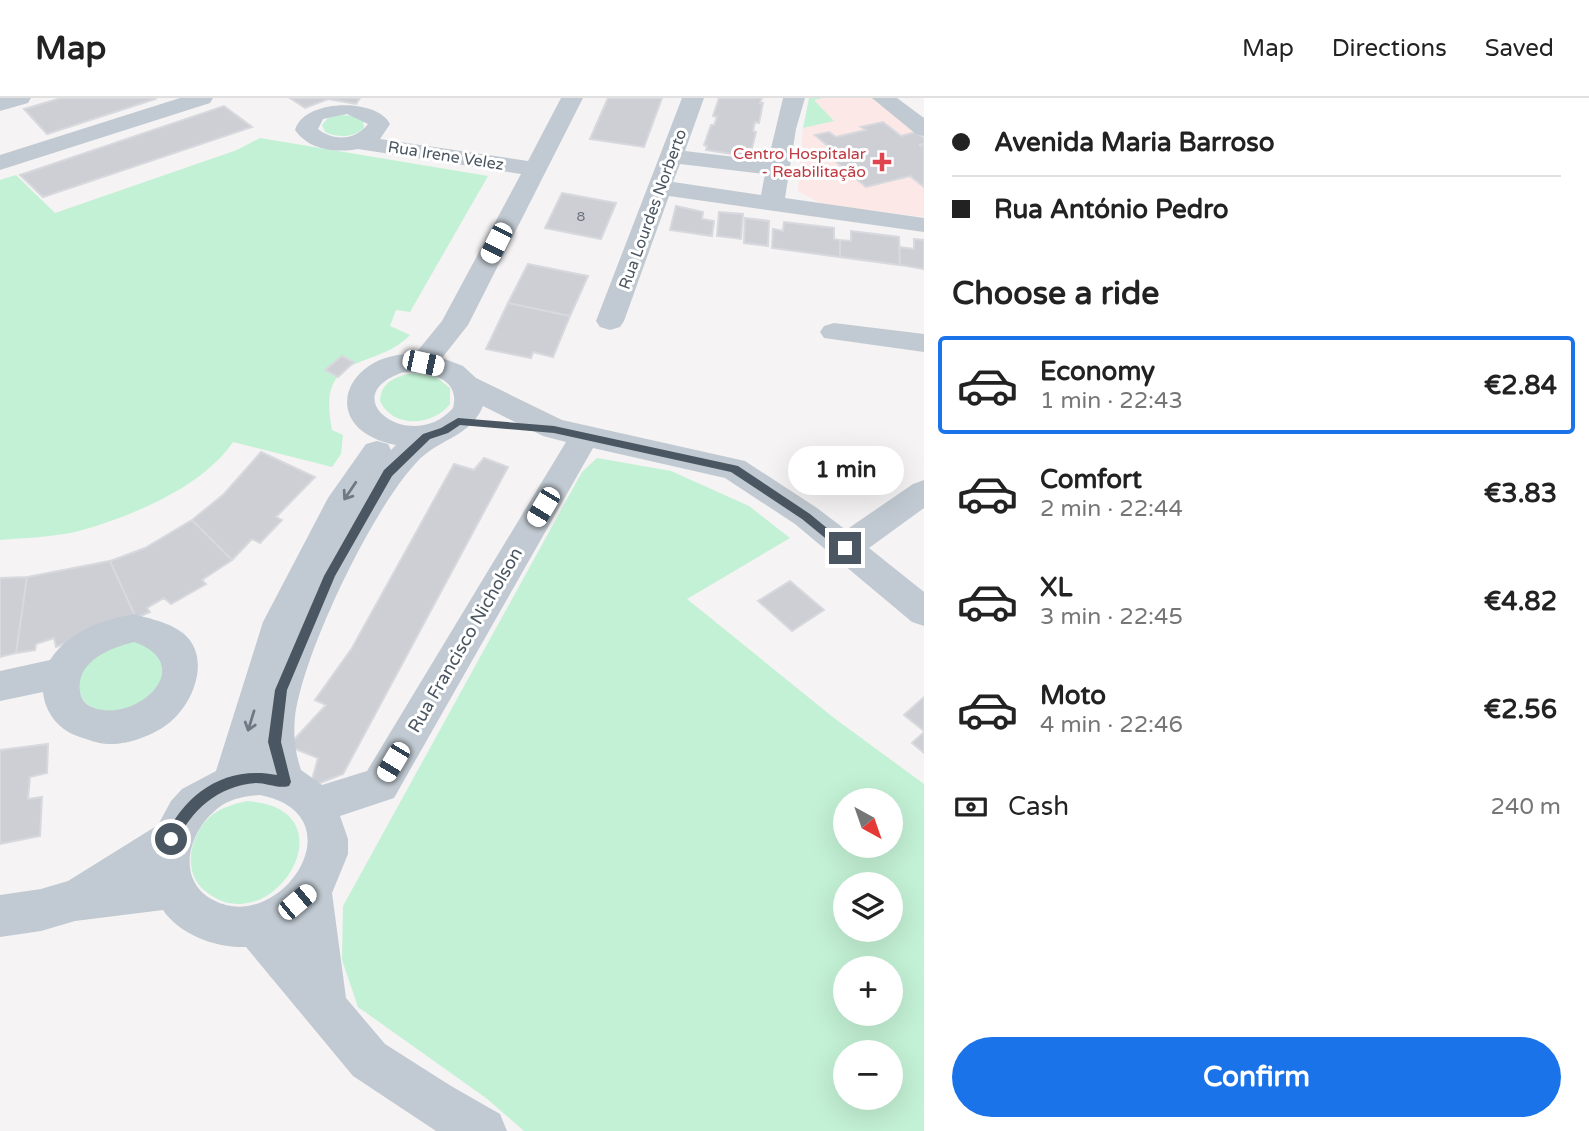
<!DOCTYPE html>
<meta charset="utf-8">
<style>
body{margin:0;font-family:"Varela Round",sans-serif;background:#f2f2f2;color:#222;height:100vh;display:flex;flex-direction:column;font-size:26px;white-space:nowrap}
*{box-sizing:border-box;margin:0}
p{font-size:23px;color:#767676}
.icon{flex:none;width:38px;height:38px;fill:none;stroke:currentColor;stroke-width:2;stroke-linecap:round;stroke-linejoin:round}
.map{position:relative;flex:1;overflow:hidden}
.sheet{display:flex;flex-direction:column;background:#fff;width:665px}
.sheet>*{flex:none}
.top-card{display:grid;align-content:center;height:154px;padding:0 28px;background:#fff}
.needle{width:46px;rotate:140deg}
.controls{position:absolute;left:833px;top:690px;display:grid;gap:14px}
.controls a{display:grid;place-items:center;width:70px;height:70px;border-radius:50%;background:#fff;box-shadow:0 7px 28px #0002;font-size:35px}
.end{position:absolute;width:32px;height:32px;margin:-16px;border:9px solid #4a5661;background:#fff;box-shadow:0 0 0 4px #fff}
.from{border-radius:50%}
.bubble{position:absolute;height:49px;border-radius:24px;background:#fff;box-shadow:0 7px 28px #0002;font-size:23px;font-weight:700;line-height:49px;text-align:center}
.car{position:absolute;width:21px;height:42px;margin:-21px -10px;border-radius:9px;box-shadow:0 0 5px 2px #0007;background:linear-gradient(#fff 24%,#345 0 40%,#fff 0 76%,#345 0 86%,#fff 0)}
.top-card b{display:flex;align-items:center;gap:24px;height:66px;font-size:26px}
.top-card b+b{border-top:2px solid #e0e0e0}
.top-card i{width:18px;height:18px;background:#222}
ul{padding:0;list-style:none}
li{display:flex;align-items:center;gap:21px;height:98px;margin:0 14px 10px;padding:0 14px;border:4px solid transparent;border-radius:7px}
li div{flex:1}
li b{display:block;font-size:26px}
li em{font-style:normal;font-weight:700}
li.on{border-color:#1a73e8}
li>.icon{width:63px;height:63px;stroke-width:1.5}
h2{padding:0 28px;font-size:32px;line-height:84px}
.pay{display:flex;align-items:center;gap:18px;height:77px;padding:0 28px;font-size:26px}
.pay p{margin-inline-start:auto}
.button{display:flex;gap:14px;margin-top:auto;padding:14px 28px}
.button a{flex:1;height:80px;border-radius:42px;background:#1a73e8;color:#fff;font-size:28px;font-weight:700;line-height:80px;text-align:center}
header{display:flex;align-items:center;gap:42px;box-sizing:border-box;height:98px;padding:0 35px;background:#fff;border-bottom:2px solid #e0e0e0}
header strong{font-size:33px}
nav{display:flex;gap:38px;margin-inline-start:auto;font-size:24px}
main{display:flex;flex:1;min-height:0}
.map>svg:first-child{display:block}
.medical{fill:#fce8e6}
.green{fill:#c3f1d5;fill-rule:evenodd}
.building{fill:#cdcfd5;stroke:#d7d9de;stroke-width:2}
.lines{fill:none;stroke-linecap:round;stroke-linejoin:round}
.minor{fill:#c1cad2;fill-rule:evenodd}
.oneway{stroke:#6e7983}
.route{fill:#4a5661}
.health-dot{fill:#e0444e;stroke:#fff;stroke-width:2.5}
.labels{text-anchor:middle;stroke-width:6;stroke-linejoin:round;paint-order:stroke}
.number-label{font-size:14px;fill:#6b747e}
.far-health-label{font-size:16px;fill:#be3a42;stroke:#fff;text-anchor:end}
.far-street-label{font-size:16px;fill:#4a5661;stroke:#fff}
.street-label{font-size:18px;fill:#4a5661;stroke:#fff}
</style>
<header>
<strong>Map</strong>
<nav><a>Map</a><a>Directions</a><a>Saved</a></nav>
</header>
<main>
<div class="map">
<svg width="924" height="1033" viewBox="0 0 924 1033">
<rect width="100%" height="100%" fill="#f5f3f3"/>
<path class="medical" d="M823,0H883L924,31V119L822,106L798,93L803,30L834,23L814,2Z"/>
<path class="green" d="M809,0H823L814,2L834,23L803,30Z
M341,17L354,18L363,23L364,30C353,40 338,40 325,34L322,27L328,20Z
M260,40L488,78L410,214L396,212L390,228L410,237C375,274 316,250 332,332L343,337L341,356L332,369L233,344C202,390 128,420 75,434C51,439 25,440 0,442V82L16,77L55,115L237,52Z
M414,275L436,279L450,290V306C433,328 393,331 380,303C381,283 397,278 414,275Z
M597,360L671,373L749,408L790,440L687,501L834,620L924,686V1033H524L486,1000L358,909L342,862L343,808L582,374ZM845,702H891V747H845ZM845,786H891V831H845ZM845,870H891V915H845ZM845,954H891V999H845Z
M142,542L167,565L154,600L111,617C81,605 78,605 80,572L113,544Z
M247,703C357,710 270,850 204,792C181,772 191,734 212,717C223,709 234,706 247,703Z"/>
<path class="building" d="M61,0H153L155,1L47,36L24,11Z
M290,0H360L356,6L328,1L305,10Z
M608,0H662L644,49L590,41Z
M719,0H762L760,5H763L759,25L755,24L753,33L756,34L751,54H746L745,58L706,52L707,48L704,47L711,27H714L717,19L713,18Z
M224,8L252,29L43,99L20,77Z
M883,24L901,38L916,34L924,40V46L919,47L924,48V89L910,78L866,89L831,60L845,56L841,52L835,54L815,37L829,34L836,39L866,32L861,29Z
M562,95L616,105L601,141L545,130Z
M676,108L703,114L702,121L714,123L712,138L670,132Z
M719,114L743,116L741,141L717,138Z
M745,120L769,123L768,148L744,145Z
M784,124L834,130V141L840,142V159L772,150L773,131L783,133Z
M851,133L899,139L900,167L840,159V142L851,143Z
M914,141L924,142V171L900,167L899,149L914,151Z
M528,166L588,178L570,218L508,205Z
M508,205L570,218L553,259L533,254L531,260L486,251Z
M342,258L354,264L338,279L325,272Z
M261,354L315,379L276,419L282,422L260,445L252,441L232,462L192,422L224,396Z
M484,360L508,369L343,676L310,689L318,660L288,648L326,607L315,602L352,550L454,366L474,372Z
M192,422L232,462L202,482L206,486L171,506L164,500L147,510L150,514L136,520L110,463L145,450Z
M110,463L136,520L56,549L54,540L36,546L35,552L16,555L27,479Z
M27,479L16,555L0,559V480Z
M790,483L824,512L792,533L758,503Z
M924,599V633L904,617Z
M924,634V655L912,645Z
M48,646L47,675L30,679L28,701L42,699L40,738L0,746V652Z"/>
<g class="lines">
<path class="minor" d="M0,0H31L28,5L0,13Z
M180,0H213L210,5L0,72V57Z
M561,0H583L468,227L442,260L463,268L476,280L562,322L745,363L817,410L846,432L913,386L924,382V410L869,450L924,494V528L912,524L795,426L725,380L593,350L394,700L340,718L348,741V756L332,795L346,900L385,946L451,988L500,1016L507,1033H436L353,978L246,849C216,850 180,837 163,812L75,823L41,833L0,839V797L41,791L68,783L158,727L171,703L182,691L216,673L263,524L328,400L366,346L377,343L388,346L391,352L396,347C315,331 344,253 415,256L442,223L521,76L358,51C335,55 309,52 295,32C304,0 378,0 390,26L380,41L528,63ZM347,16L368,26C355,43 333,43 318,31L323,21ZM404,274C427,275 461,278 453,310C411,358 331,298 404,274ZM483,308L543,338L566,344L367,673L322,687L301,672C295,654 293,638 295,619C303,555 372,412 416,365C438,340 470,340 483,308ZM260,697C361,717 280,838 213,802C172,780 191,726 224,706C235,700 248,698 260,697Z
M682,0H704L685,53L768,63L783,0H805L796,31L785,100L924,120V134L669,98L624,223L620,229L610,232L600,229L596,223ZM680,66L765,76L761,97L673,84Z
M872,0H897L924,20V38L916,36Z
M834,225L924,236V254L824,240L820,234L824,228Z
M134,516C147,520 163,523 175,530C214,550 197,603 169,625C154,637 128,647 108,646C99,646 86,641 77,638C58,631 45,614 43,594L0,603V573L50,562C69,533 102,522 134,516ZM134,544C197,566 141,622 97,611C88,608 81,604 80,593C76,564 109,550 134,544Z"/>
</g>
<defs><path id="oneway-shaft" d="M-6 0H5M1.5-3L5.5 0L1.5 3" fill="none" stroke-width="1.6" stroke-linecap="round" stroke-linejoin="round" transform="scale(1.75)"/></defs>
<g class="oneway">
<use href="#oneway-shaft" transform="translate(350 393) rotate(124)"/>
<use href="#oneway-shaft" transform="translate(251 623) rotate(107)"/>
</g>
<path class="route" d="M458,320L554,328L738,368L810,416L851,450L849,453H841L802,421L731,374L554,335L460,327L448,335L430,341L392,378L335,478L287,592L281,644L291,684L289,688C278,691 267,685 256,685C218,688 191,712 176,745H166L164,741C185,695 225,667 277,677L268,644L275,592L324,478L384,372L423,336L441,330Z"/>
<path class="health-dot" d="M878.5 53.5h7v7h7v7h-7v7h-7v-7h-7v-7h7z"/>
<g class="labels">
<g class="number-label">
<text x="581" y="123">8</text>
</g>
<g class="far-health-label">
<text x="866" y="61">Centro Hospitalar<tspan x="866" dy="18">- Reabilitação</tspan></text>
</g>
<g class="far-street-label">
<text transform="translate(446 57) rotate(9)" y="6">Rua Irene Velez</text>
<text transform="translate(652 111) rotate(-70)" y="6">Rua Lourdes Norberto</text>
</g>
<g class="street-label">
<text transform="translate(465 542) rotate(-60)" y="6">Rua Francisco Nicholson</text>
</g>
</g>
</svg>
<div class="controls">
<a><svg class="needle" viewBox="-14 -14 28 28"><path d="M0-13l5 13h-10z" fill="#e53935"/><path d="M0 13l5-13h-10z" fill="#767676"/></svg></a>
<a><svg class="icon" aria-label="layers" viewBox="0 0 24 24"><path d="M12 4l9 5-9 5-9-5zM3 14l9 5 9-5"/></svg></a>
<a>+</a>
<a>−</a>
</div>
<i class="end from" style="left:171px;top:741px"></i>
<i class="end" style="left:845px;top:450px"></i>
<div class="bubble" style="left:788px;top:348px;width:116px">1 min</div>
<i class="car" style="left:496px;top:145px;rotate:207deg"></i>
<i class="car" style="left:423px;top:265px;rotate:102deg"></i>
<i class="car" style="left:543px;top:409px;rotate:211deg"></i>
<i class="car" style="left:393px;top:664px;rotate:211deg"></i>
<i class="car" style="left:297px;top:804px;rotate:50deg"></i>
</div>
<section class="sheet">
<div class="top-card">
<b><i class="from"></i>Avenida Maria Barroso</b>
<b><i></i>Rua António Pedro</b>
</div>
<h2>Choose a ride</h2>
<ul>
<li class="on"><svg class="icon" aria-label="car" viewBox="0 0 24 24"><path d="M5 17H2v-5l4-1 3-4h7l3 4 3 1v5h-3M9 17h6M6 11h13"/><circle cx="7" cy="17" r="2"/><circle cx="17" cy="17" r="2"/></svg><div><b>Economy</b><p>1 min · 22:43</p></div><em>€2.84</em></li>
<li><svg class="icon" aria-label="car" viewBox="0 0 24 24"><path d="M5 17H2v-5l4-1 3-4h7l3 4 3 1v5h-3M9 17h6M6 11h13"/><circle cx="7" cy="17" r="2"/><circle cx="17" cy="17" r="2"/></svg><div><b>Comfort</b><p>2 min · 22:44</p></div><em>€3.83</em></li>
<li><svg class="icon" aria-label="car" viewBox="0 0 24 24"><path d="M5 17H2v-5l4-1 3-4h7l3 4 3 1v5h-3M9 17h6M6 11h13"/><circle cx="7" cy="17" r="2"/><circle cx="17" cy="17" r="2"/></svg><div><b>XL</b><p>3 min · 22:45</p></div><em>€4.82</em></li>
<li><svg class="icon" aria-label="car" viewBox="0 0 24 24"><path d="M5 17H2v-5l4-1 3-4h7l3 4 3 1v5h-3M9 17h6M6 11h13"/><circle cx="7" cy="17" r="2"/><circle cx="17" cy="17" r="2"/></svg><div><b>Moto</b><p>4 min · 22:46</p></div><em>€2.56</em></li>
</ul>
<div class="pay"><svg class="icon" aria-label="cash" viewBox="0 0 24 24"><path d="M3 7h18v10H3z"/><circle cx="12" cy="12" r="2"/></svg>Cash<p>240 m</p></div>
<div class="button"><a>Confirm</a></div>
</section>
</main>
